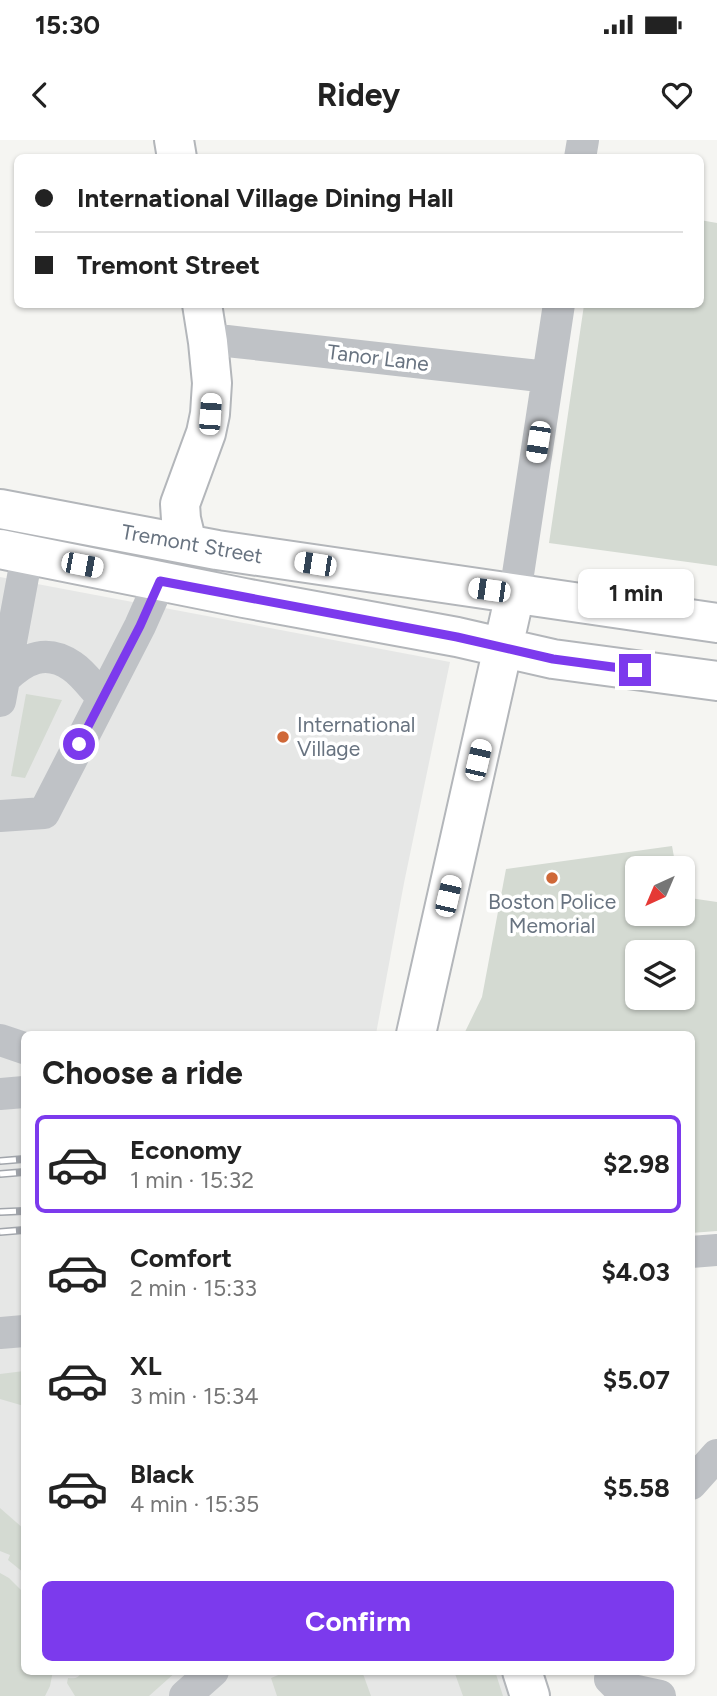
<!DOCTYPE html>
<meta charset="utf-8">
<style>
body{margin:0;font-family:Figtree,sans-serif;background:#f6f6f6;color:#222;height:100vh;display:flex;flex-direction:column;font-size:26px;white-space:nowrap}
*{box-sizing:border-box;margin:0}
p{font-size:23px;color:#767676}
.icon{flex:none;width:38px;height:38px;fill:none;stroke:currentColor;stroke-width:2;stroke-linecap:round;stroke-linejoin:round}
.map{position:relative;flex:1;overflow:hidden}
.sheet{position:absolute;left:21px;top:891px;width:674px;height:644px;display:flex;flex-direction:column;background:#fff;border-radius:10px;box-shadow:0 2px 5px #0004}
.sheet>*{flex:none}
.hud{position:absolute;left:14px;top:14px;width:690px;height:154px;border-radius:10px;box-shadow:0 2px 5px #0004;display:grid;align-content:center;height:154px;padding:0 21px;background:#fff}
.needle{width:46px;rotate:224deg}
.buttons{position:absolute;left:625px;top:716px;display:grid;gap:14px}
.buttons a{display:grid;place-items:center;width:70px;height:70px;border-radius:10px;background:#fff;box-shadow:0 2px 5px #0004;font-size:35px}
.end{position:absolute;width:32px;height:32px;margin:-16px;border:9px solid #7c3aed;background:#fff;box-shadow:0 0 0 4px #fff}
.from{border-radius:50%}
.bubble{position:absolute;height:49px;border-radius:10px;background:#fff;box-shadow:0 2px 5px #0004;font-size:23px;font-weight:700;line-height:49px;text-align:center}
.car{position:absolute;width:21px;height:42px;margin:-21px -10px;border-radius:9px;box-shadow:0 0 5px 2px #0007;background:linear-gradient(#fff 24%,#345 0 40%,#fff 0 76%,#345 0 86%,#fff 0)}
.hud b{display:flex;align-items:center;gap:24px;height:66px;font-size:26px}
.hud b+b{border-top:2px solid #e0e0e0}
.hud i{width:18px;height:18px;background:#222}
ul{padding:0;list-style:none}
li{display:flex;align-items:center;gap:21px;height:98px;margin:0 14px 10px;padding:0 7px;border:4px solid transparent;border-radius:10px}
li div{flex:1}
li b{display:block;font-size:26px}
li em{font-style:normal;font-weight:700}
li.current{border-color:#7c3aed}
li>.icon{width:63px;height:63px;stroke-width:1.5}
h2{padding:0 21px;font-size:32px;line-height:84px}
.cta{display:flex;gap:14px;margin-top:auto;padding:14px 21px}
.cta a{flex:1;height:80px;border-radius:10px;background:#7c3aed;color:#fff;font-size:28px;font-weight:700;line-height:80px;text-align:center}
.status{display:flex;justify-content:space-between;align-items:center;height:49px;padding:0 35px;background:#fff;direction:ltr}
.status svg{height:19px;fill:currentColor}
header{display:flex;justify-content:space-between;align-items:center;height:91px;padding:0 21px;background:#fff;font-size:32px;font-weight:700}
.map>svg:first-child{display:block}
.built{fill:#e6e7e6}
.green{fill:#d4dad2;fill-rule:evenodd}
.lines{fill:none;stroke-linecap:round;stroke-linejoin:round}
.major-casing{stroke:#b3b6ba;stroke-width:42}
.minor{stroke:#bfc2c6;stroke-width:32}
.major{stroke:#fff;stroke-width:38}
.rail-casing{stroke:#a1a5ab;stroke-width:8}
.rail{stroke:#fff;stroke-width:5;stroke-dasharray:16;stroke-linecap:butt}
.route{stroke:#7c3aed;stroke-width:9}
.poi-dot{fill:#cf6838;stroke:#fff;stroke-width:2.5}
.labels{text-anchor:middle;stroke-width:7;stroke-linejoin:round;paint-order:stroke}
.street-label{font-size:21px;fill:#687380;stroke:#fff}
.poi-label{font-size:21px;fill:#687380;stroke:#fff;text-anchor:start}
</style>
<div class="status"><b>15:30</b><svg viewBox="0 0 49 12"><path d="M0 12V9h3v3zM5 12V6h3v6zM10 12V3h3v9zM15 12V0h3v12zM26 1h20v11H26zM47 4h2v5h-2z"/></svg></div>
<header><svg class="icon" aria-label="back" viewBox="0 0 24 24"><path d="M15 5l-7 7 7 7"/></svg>Ridey<svg class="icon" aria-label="heart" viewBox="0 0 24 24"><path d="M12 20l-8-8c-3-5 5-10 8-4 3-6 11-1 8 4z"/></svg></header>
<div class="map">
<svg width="717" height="1556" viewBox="0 0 717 1556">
<rect width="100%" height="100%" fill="#f5f5f2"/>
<path class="built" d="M0,437L450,522L404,743L376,894H24V1531H522L530,1556H0Z"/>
<path class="green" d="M700,80L717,83V426L549,403L584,165L700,164Z
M26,554L62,560L25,638L11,636Z
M672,706L676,728H637V774H682L683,757L717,762V1091L691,1093V894H464L482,857L506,729ZM637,812H682V858H637Z
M24,1231V1266L0,1259V1234Z
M0,1368L24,1389V1433L8,1420L10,1415L0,1411Z
M0,1433L9,1438L24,1453V1531H53L50,1546L45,1556H0Z
M82,1531H177L149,1556H75L67,1543L68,1538C75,1539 79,1538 82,1531Z
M288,1531H348L350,1535L362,1531L371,1556H277L271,1538Z
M454,1531H495L503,1556H463Z"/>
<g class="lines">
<g class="major-casing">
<path id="major" d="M174,0L177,18
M0,369L217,410L717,483
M187,404L181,379L180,364L206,293L210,274L212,243L208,202L202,164
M0,409L244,458L457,497L553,519L717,541
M416,894L515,454
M522,1531L530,1556"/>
</g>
<path class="minor" d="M580,18L583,0
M208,202L227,201L548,237
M515,454L559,164
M4,539C24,519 46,508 72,526C84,534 93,548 103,558
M0,561L27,415
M0,676L44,673L140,486L160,441
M0,900L24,908
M0,954L24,952
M691,1112L717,1110
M0,1193L24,1191
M691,1344L717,1315
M611,1531L610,1539L618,1547L660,1556
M185,1556L213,1531"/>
<use href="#major" class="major"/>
<g class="rail-casing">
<path id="rail" d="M0,1021L24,1019
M0,1034L24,1032
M0,1072L24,1071
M0,1092L24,1090"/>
</g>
<use href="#rail" class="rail"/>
</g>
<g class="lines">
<path class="route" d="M79,604L140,486L160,441L457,497L553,519L635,530"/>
</g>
<g class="poi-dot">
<circle cx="283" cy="597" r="7"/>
<circle cx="552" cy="738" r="7"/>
</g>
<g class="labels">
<g class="street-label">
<text transform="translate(378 218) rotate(7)" y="7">Tanor Lane</text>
<text transform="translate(192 404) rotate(10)" y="7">Tremont Street</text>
</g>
<g class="poi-label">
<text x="297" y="592">International<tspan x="297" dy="24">Village</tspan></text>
<text x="552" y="769" text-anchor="middle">Boston Police<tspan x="552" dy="24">Memorial</tspan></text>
</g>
</g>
</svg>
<div class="buttons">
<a><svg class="needle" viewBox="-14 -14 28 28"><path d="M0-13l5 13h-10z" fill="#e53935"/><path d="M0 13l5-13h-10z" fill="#767676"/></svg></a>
<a><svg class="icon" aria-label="layers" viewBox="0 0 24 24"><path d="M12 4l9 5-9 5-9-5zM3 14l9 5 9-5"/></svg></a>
</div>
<i class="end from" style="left:79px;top:604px"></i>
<i class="end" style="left:635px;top:530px"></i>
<div class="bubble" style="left:578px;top:429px;width:116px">1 min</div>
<i class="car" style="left:210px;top:274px;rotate:4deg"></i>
<i class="car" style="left:538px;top:302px;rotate:189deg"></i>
<i class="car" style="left:315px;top:424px;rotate:279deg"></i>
<i class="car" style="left:82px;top:425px;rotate:101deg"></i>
<i class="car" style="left:489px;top:450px;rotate:278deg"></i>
<i class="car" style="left:478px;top:620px;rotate:13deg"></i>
<i class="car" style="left:448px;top:756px;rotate:13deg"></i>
<div class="hud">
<b><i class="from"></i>International Village Dining Hall</b>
<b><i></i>Tremont Street</b>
</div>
<section class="sheet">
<h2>Choose a ride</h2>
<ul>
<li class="current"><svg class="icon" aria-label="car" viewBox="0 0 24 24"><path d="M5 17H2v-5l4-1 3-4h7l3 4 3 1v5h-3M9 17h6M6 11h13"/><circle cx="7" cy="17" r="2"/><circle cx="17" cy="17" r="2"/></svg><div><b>Economy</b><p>1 min · 15:32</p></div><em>$2.98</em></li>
<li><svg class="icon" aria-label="car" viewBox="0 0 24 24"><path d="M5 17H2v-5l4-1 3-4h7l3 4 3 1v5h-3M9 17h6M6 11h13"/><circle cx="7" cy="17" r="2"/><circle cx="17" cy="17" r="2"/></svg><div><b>Comfort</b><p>2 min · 15:33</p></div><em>$4.03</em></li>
<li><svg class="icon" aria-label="car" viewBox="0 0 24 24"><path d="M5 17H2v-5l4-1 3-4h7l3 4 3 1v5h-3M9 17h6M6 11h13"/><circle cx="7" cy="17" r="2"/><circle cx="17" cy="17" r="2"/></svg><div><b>XL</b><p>3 min · 15:34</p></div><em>$5.07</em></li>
<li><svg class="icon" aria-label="car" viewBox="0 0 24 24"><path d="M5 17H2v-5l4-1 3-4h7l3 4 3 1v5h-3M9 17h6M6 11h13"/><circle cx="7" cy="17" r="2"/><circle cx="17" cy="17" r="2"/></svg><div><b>Black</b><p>4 min · 15:35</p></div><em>$5.58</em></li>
</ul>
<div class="cta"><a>Confirm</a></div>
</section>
</div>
